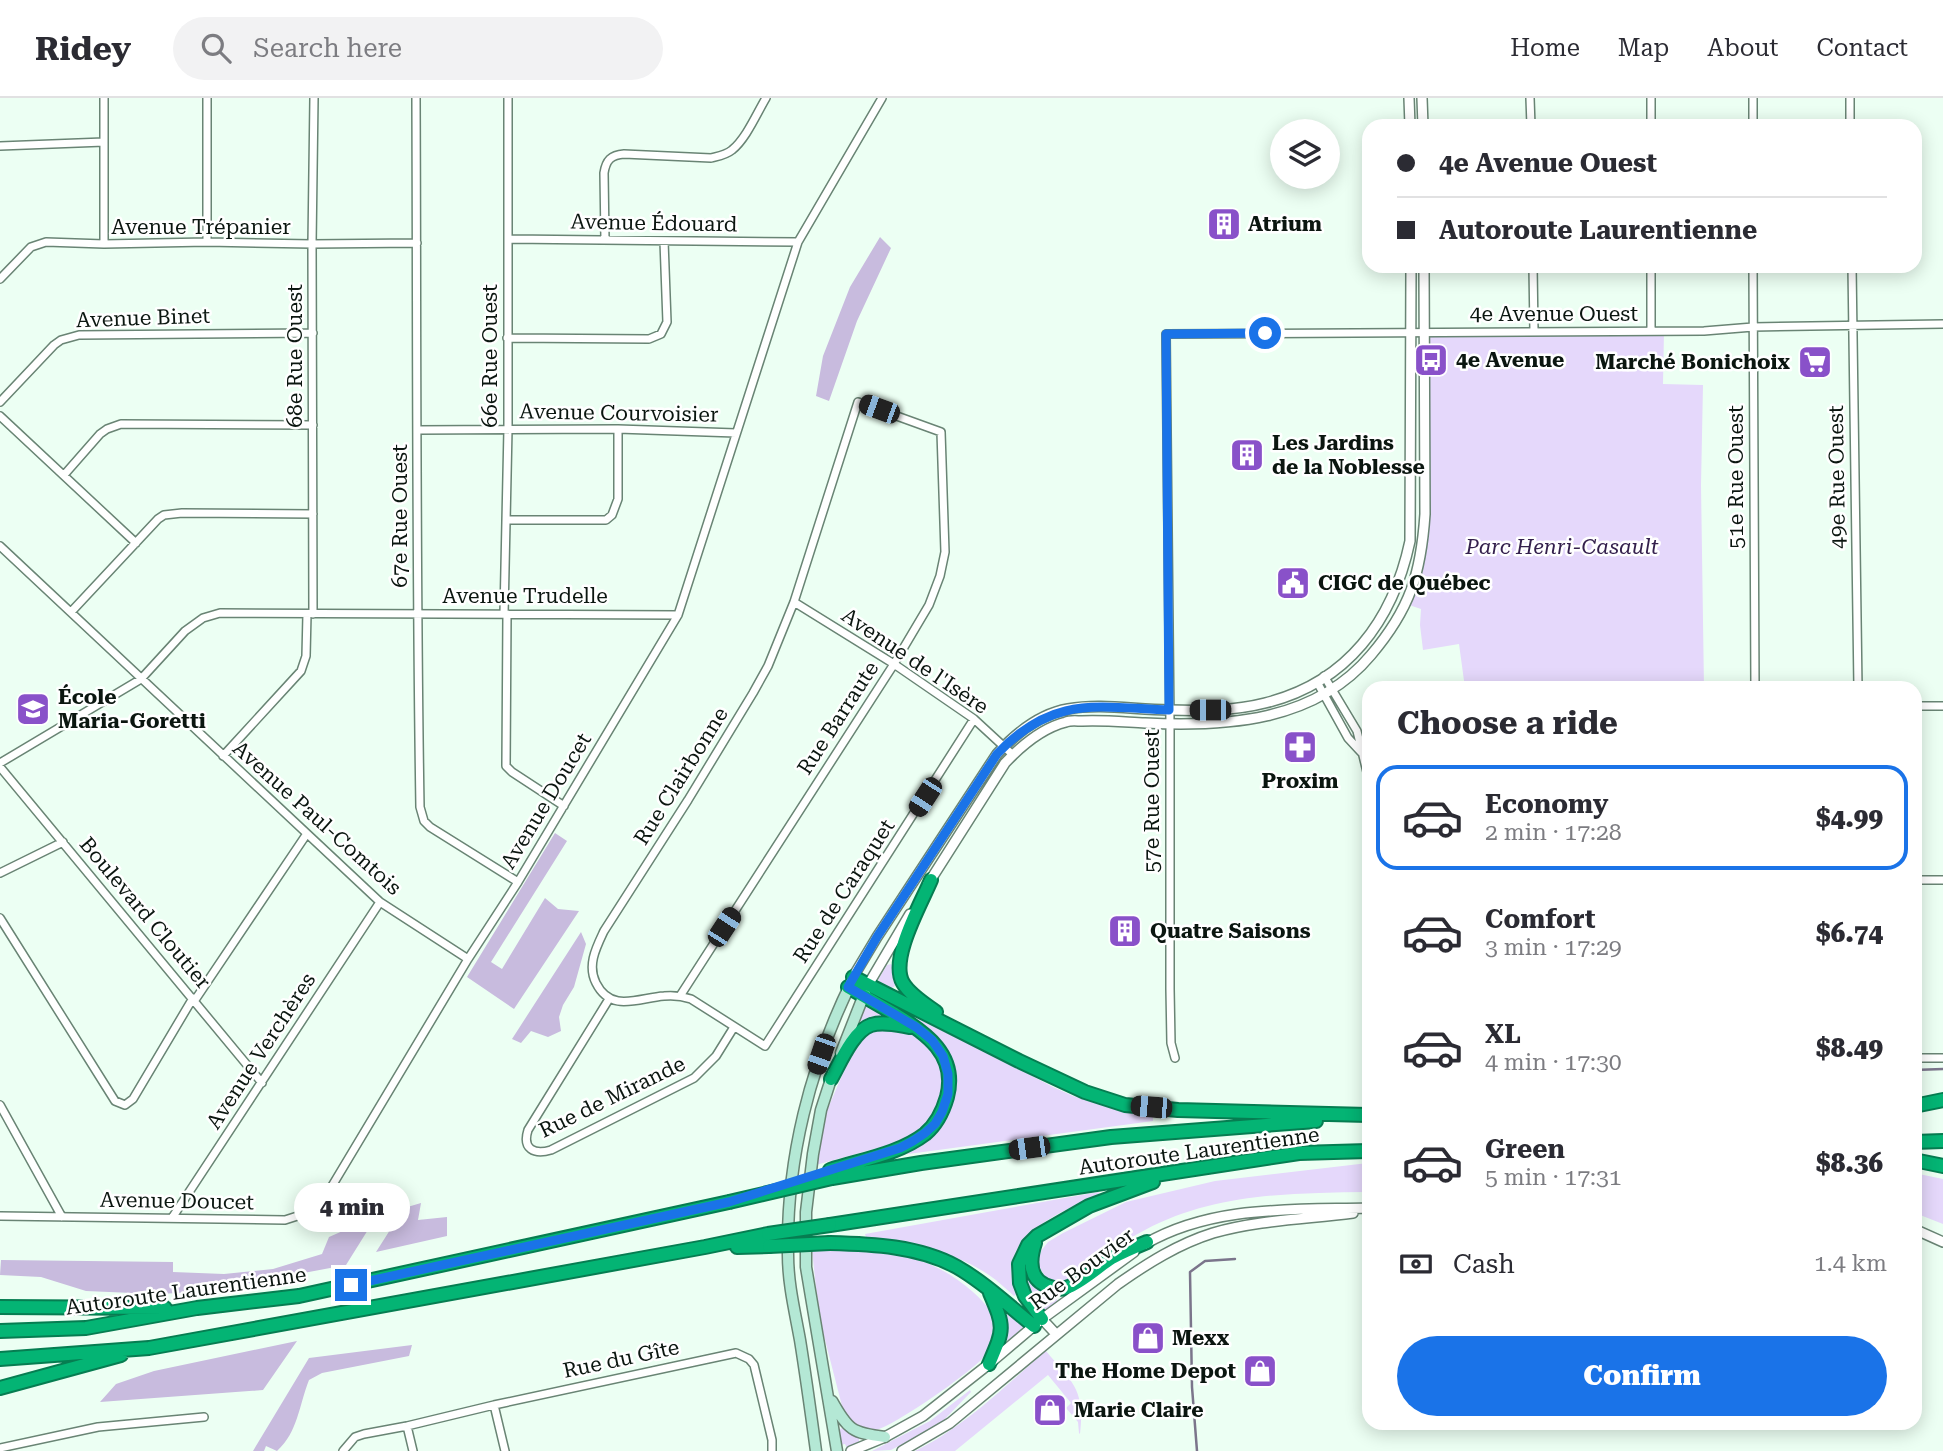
<!DOCTYPE html>
<meta charset="utf-8">
<style>
body{margin:0;font-family:"Roboto Serif",serif;background:#f2f2f3;color:#2b2b33;height:100vh;display:flex;flex-direction:column;font-size:26px;white-space:nowrap}
*{box-sizing:border-box;margin:0}
p{font-size:23px;color:#7c7c81}
.icon{flex:none;width:38px;height:38px;fill:none;stroke:currentColor;stroke-width:2;stroke-linecap:round;stroke-linejoin:round}
.map{position:relative;flex:1;overflow:hidden}
.sheet{position:absolute;left:1362px;top:583px;width:560px;height:749px;display:flex;flex-direction:column;background:#fff;border-radius:21px;box-shadow:0 4px 18px #0003}
.sheet>*{flex:none}
.top-card{position:absolute;left:1362px;top:21px;width:560px;height:154px;border-radius:21px;box-shadow:0 4px 18px #0003;display:grid;align-content:center;height:154px;padding:0 35px;background:#fff}
.tools{position:absolute;left:1270px;top:21px;display:grid;gap:14px}
.tools a{display:grid;place-items:center;width:70px;height:70px;border-radius:50%;background:#fff;box-shadow:0 4px 18px #0003;font-size:35px}
.end{position:absolute;width:32px;height:32px;margin:-16px;border:9px solid #1a73e8;background:#fff;box-shadow:0 0 0 4px #fff}
.from{border-radius:50%}
.bubble{position:absolute;height:49px;border-radius:24px;background:#fff;box-shadow:0 4px 18px #0003;font-size:23px;font-weight:800;line-height:49px;text-align:center}
.car{position:absolute;width:21px;height:42px;margin:-21px -10px;border-radius:9px;box-shadow:0 0 5px 2px #0007;background:linear-gradient(#222 24%,#8ab4d8 0 40%,#222 0 76%,#8ab4d8 0 86%,#222 0)}
.top-card b{display:flex;align-items:center;gap:24px;height:66px;font-size:26px}
.top-card b+b{border-top:2px solid #e1e1e2}
.top-card i{width:18px;height:18px;background:#2b2b33}
ul{padding:0;list-style:none}
li{display:flex;align-items:center;gap:21px;height:105px;margin:0 14px 10px;padding:0 21px;border:4px solid transparent;border-radius:21px}
li div{flex:1}
li b{display:block;font-size:26px}
li em{font-style:normal;font-weight:800}
li.selected{border-color:#1a73e8}
li>.icon{width:63px;height:63px;stroke-width:1.5}
h2{padding:0 35px;font-size:32px;line-height:84px}
.pay{display:flex;align-items:center;gap:18px;height:77px;padding:0 35px;font-size:26px}
.pay p{margin-inline-start:auto}
.action{display:flex;gap:14px;margin-top:auto;padding:14px 35px}
.action a{flex:1;height:80px;border-radius:42px;background:#1a73e8;color:#fff;font-size:28px;font-weight:800;line-height:80px;text-align:center}
header{display:flex;align-items:center;gap:42px;box-sizing:border-box;height:98px;padding:0 35px;background:#fff;border-bottom:2px solid #e1e1e2}
header strong{font-size:33px}
nav{display:flex;gap:38px;margin-inline-start:auto;font-size:24px}
.search{width:490px;height:63px;background:#f2f2f3;display:flex;align-items:center;gap:18px;box-sizing:border-box;padding:0 24px;border-radius:38px;color:#7c7c81;font-size:26px}
.map>svg:first-child{display:block}
.green{fill:#e5d8fb}
.forest{fill:#c8bbde}
.lines{fill:none;stroke-linecap:round;stroke-linejoin:round}
.stream{stroke:#7b758b;stroke-width:2.5}
.minor-casing{stroke:#698474;stroke-width:10}
.tertiary-casing{stroke:#698474;stroke-width:12}
.secondary-casing{stroke:#698474;stroke-width:13}
.motorway-casing{stroke:#067d51;stroke-width:16}
.minor{stroke:#fff;stroke-width:7}
.tertiary{stroke:#fff;stroke-width:9}
.secondary{stroke:#b4e8d5;stroke-width:10}
.motorway{stroke:#04b474;stroke-width:12}
.motorway-bridge-casing{stroke:#067d51;stroke-width:16;stroke-linecap:butt}
.motorway-bridge{stroke:#04b474;stroke-width:12}
.route{stroke:#1a73e8;stroke-width:9}
.labels{text-anchor:middle;stroke-width:5;stroke-linejoin:round;paint-order:stroke}
.street-label{font-size:21px;fill:#0b1610;stroke:#fff}
.poi-label{font-size:21px;font-weight:bold;fill:#0b1610;stroke:#fff;text-anchor:start}
.park-label{font-size:21px;font-style:italic;fill:#34204d;stroke:#fff}
</style>
<header>
<strong>Ridey</strong>
<div class="search"><svg class="icon" aria-label="search" viewBox="0 0 24 24"><circle cx="10" cy="10" r="6"/><path d="M15 15l6 6"/></svg>Search here</div>
<nav><a>Home</a><a>Map</a><a>About</a><a>Contact</a></nav>
</header>
<div class="map">
<svg width="1943" height="1353" viewBox="0 0 1943 1353">
<rect width="100%" height="100%" fill="#ecfff3"/>
<path class="green" d="M1664,233L1663,286L1703,287L1701,387L1704,590H1465L1459,546L1423,552L1420,527L1421,511L1406,506L1423,448L1425,235Z
M891,866L893,868L896,887L891,891L879,886L880,883L878,882L887,867Z
M866,906L886,915L885,921L864,925L860,922Z
M914,916L1053,989L1073,998L1111,1010L1153,1016V1023L901,1057L900,1053L947,1014L941,945L932,935L912,921Z
M886,929L910,935L923,943L932,952L940,965L943,977L941,1005L927,1028L903,1043L816,1067L826,1015L857,942L875,931Z
M1368,1065V1094C1292,1095 1214,1095 1145,1132C1116,1147 1093,1169 1065,1185H1057L1049,1182L1044,1177L1040,1170L1038,1161L1041,1153L1048,1144L1063,1135L1126,1104L1215,1083Z
M1914,1075L1943,1081V1126L1915,1115Z
M1098,1094L1100,1096C1060,1115 992,1139 1017,1196L1014,1198C1006,1191 998,1183 989,1177C952,1152 910,1146 866,1139L865,1136Z
M812,1151C874,1150 924,1151 973,1194C992,1211 1001,1225 991,1250C985,1266 898,1325 879,1331C878,1331 870,1332 868,1332C854,1330 847,1320 842,1308L823,1234L816,1190Z
M1026,1180H1030L1042,1192L1057,1199V1203L1044,1214L1029,1197L1024,1182Z
M1006,1214H1009L1024,1228L1009,1243L1004,1240L1003,1217Z
M1046,1253C1073,1285 1085,1291 1080,1336L1079,1335L1078,1324L1066,1310L1071,1305L1048,1277L955,1353H915C963,1330 1006,1287 1046,1253Z
M970,1292L971,1294L939,1327L891,1352L872,1353L930,1323Z
M842,1330L859,1340V1345L847,1350L845,1346L840,1347L838,1332Z"/>
<path class="forest" d="M880,139L891,150L857,223L829,303L816,298L823,258L850,189Z
M555,735L567,743L491,864L502,871L545,800L558,811L579,813L514,911L467,879Z
M581,834L586,846L574,889L563,907L559,919L561,933L548,939L531,933L521,945L512,941Z
M421,1105L418,1122L447,1119V1138L376,1154L404,1110Z
M361,1125L371,1127L346,1167L203,1194L156,1196L86,1193L41,1179L0,1177L1,1162L173,1164V1174L224,1176L273,1171L322,1156L329,1139Z
M297,1243L263,1292L100,1304L116,1286L154,1273Z
M412,1247L409,1258L322,1275L309,1282C299,1307 298,1334 277,1353L266,1348L264,1353H253L309,1260Z"/>
<g class="lines">
<path class="stream" d="M1914,972L1943,971
M1197,1353L1192,1289L1190,1174L1205,1163L1235,1161"/>
<g class="minor-casing">
<path id="minor" d="M104,0V146
M207,0V144
M416,0C417,236 416,472 420,709L424,723L430,729L518,784
M1530,0L1531,28
M1850,0V28
M1651,28V0
M1753,28V0
M0,48L104,44
M509,141L798,144
M605,142L604,75C606,62 611,57 624,56L711,60C719,58 726,57 732,52C746,41 757,15 766,0
M1533,168L1534,234
M1651,168V233
M1753,168L1755,590
M1852,168L1858,590
M0,181L31,149L46,144L104,146L207,144L312,146L417,145
M507,240L649,241L661,236L667,224L664,143
M0,304L54,247L61,242L79,237L313,235
M0,318L136,445
M418,332L618,331L736,335
M64,377L100,336L107,331L121,326L313,327
M506,422H606L612,417L618,401V331
M0,448L380,804L468,861
M794,504L894,566L974,621L1013,657
M71,514L158,421L164,417L182,415L313,416
M313,516L312,146L314,0
M504,516L508,331V0
M507,516L506,668L512,674L564,708
M1324,578L1357,633L1368,678
M1317,584L1348,640L1361,654
M1914,608H1943
M223,658L301,573L306,558L307,516
M0,665L141,581L185,533L203,520L220,515L678,517
M0,669L262,985
M0,775L63,744
M1914,782H1943
M0,820L115,1003L125,1007L133,1001L193,900
M680,898L894,566L929,507L940,478L945,454L941,334L858,304L794,504L768,568L753,595L688,702L604,833C596,850 587,867 596,885C611,915 638,900 664,898C674,897 682,898 691,901L765,948L974,621
M609,901L528,1032C522,1051 534,1057 551,1052L694,980L716,958L734,929
M195,902L306,737
M1175,960L1171,945L1170,891V626L1166,236L1704,233L1753,229L1943,226
M1914,960H1943
M0,1007L62,1119
M0,1118L285,1122L313,1113L326,1098L468,861L518,784L678,517L798,144L882,0
M172,1120L380,804
M494,1307L505,1353
M407,1328L413,1353
M0,1350L98,1329L204,1319
M343,1353L355,1339L364,1336L407,1328L494,1307L736,1255L749,1261L754,1267L772,1342V1353"/>
</g>
<g class="tertiary-casing">
<path id="tertiary" d="M1409,0L1410,28
M1422,0L1423,28
M928,786L1005,665C1021,648 1042,630 1066,624C1070,622 1077,623 1082,623C1103,622 1124,624 1145,625C1226,629 1315,624 1371,557C1410,511 1421,476 1425,416L1424,168
M853,879L877,839L997,656C1016,635 1039,616 1068,611C1101,605 1136,612 1169,612C1201,613 1234,613 1265,605C1347,585 1393,523 1410,443L1411,168
M868,887L910,816
M1914,1131L1943,1144
M1145,1146C1212,1107 1293,1112 1368,1110
M1042,1221L1056,1236
M851,1353L885,1339L923,1318L989,1266L1042,1221L1134,1154
M902,1353L950,1325L1118,1186C1148,1165 1178,1146 1213,1135C1258,1122 1307,1121 1353,1115"/>
</g>
<g class="secondary-casing">
<path id="secondary" d="M841,955L865,894
M833,975L821,1012L813,1056L806,1114V1169L837,1353
M832,1303C848,1332 852,1335 885,1339
M816,1353C811,1316 806,1279 800,1242C795,1214 788,1186 788,1157C786,1062 810,968 852,883"/>
</g>
<g class="motorway-casing">
<path id="motorway" d="M931,782C921,806 889,861 903,885C910,897 925,906 936,914
M853,879L1019,963L1085,994L1125,1007L1178,1012L1368,1017
M831,981C840,965 853,933 871,927C883,923 898,927 910,929
M1914,1008L1943,1002
M1914,1044L1943,1043
M1914,1062L1943,1068
M830,1072C861,1062 899,1056 925,1036C937,1026 943,1013 947,999C958,957 926,935 895,916C879,907 864,898 848,889
M832,1080L921,1065L1111,1039L1316,1023
M830,1127L1299,1055L1368,1053
M830,1145C872,1146 919,1148 957,1169C985,1185 1009,1208 1034,1228
M1035,1145C1030,1160 1028,1179 1045,1187C1052,1190 1059,1192 1066,1190C1080,1186 1099,1168 1112,1160C1123,1154 1135,1149 1147,1144
M737,1149L769,1148
M0,1209L165,1210
M1042,1221L1025,1198L1020,1185L1019,1166L1028,1147L1037,1138L1089,1108L1153,1084
M0,1233L86,1230L197,1210L299,1198L729,1104
M0,1261L149,1250L705,1149L768,1136
M989,1266C1004,1231 1005,1230 990,1195
M0,1290L121,1257"/>
</g>
<use href="#minor" class="minor"/>
<use href="#tertiary" class="tertiary"/>
<use href="#secondary" class="secondary"/>
<use href="#motorway" class="motorway"/>
<g class="motorway-bridge-casing">
<path id="motorway-bridge" d="M729,1104L832,1080
M768,1136L830,1127
M769,1148L830,1145"/>
</g>
<use href="#motorway-bridge" class="motorway-bridge"/>
</g>
<g class="lines">
<path class="route" d="M351,1187L729,1104L900,1050L913,1043L925,1035L935,1026L942,1014L948,996V976L943,958L932,942L916,929L848,889L877,839L997,656C1053,597 1095,609 1169,612L1166,236L1265,235"/>
</g>
<defs>
<g id="building-square" transform="scale(1.75)"><rect x="-9" y="-9" width="18" height="18" rx="4" fill="#8951c9" stroke="#fff"/><path d="M-4-6H4V6H1V3H-1V6H-4ZM-2.5-4.3h1.7v1.8h-1.7ZM.8-4.3h1.7v1.8H.8ZM-2.5-1h1.7V.8h-1.7ZM.8-1h1.7V.8H.8Z" fill="#fff"/></g>
<g id="bus-square" transform="scale(1.75)"><rect x="-9" y="-9" width="18" height="18" rx="4" fill="#8951c9" stroke="#fff"/><path d="M-5-6H5V4H4V6H2V4H-2V6H-4V4H-5ZM-3.5-4V0h7V-4ZM-3.5 1.2v1.5H-2V1.2ZM2 1.2v1.5H3.5V1.2Z" fill="#fff"/></g>
<g id="supermarket-square" transform="scale(1.75)"><rect x="-9" y="-9" width="18" height="18" rx="4" fill="#8951c9" stroke="#fff"/><path d="M-6-5.5h2.5l.6 2H6L4.5 2H-2.5L-4.4-4H-6ZM-1.5 3.2a1.3 1.3 0 1 0 .1 0ZM3 3.2a1.3 1.3 0 1 0 .1 0Z" fill="#fff"/></g>
<g id="civic-square" transform="scale(1.75)"><rect x="-9" y="-9" width="18" height="18" rx="4" fill="#8951c9" stroke="#fff"/><path d="M-.6-6.5H3V-4.5H.6V-3L4-1V1h2V6H-6V1h2V-1L-.6-3ZM-1.2 2.5V6h2.4V2.5Z" fill="#fff"/></g>
<g id="school-square" transform="scale(1.75)"><rect x="-9" y="-9" width="18" height="18" rx="4" fill="#8951c9" stroke="#fff"/><path d="M0-5L7-2L0 1L-7-2ZM-4 1L0 2.5L4 1V4Q0 6-4 4Z" fill="#fff"/></g>
<g id="pharmacy-square" transform="scale(1.75)"><rect x="-9" y="-9" width="18" height="18" rx="4" fill="#8951c9" stroke="#fff"/><path d="M-2-6h4v4h4v4h-4v4h-4v-4h-4v-4h4Z" fill="#fff"/></g>
<g id="shop-square" transform="scale(1.75)"><rect x="-9" y="-9" width="18" height="18" rx="4" fill="#8951c9" stroke="#fff"/><path d="M-5-2.5h2.3a2.7 3.5 0 0 1 5.4 0H5L5.5 6h-11ZM-1.5-2.5h3a1.5 2.3 0 0 0-3 0Z" fill="#fff"/></g>
</defs>
<g fill-rule="evenodd">
<use href="#building-square" x="1224" y="126"/>
<use href="#bus-square" x="1431" y="262"/>
<use href="#supermarket-square" x="1815" y="264"/>
<use href="#building-square" x="1247" y="357"/>
<use href="#civic-square" x="1293" y="485"/>
<use href="#school-square" x="33" y="611"/>
<use href="#pharmacy-square" x="1300" y="649"/>
<use href="#building-square" x="1125" y="833"/>
<use href="#shop-square" x="1148" y="1240"/>
<use href="#shop-square" x="1260" y="1273"/>
<use href="#shop-square" x="1050" y="1312"/>
</g>
<g class="labels">
<g class="street-label">
<text transform="translate(654 125) rotate(1)" y="7">Avenue Édouard</text>
<text x="201" y="136">Avenue Trépanier</text>
<text x="1554" y="223">4e Avenue Ouest</text>
<text transform="translate(143 220) rotate(-2)" y="7">Avenue Binet</text>
<text transform="translate(295 258) rotate(-90)" y="7">68e Rue Ouest</text>
<text transform="translate(490 258) rotate(-90)" y="7">66e Rue Ouest</text>
<text transform="translate(619 315) rotate(1)" y="7">Avenue Courvoisier</text>
<text transform="translate(1736 379) rotate(-90)" y="7">51e Rue Ouest</text>
<text transform="translate(1837 379) rotate(-91)" y="7">49e Rue Ouest</text>
<text transform="translate(400 418) rotate(-90)" y="7">67e Rue Ouest</text>
<text x="525" y="505">Avenue Trudelle</text>
<text transform="translate(915 563) rotate(34)" y="7">Avenue de l'Isère</text>
<text transform="translate(838 620) rotate(-57)" y="7">Rue Barraute</text>
<text transform="translate(681 678) rotate(-58)" y="7">Rue Clairbonne</text>
<text transform="translate(546 703) rotate(-59)" y="7">Avenue Doucet</text>
<text transform="translate(1152 703) rotate(-90)" y="7">57e Rue Ouest</text>
<text transform="translate(317 720) rotate(42)" y="7">Avenue Paul-Comtois</text>
<text transform="translate(844 793) rotate(-57)" y="7">Rue de Caraquet</text>
<text transform="translate(145 815) rotate(50)" y="7">Boulevard Cloutier</text>
<text transform="translate(261 953) rotate(-57)" y="7">Avenue Verchères</text>
<text transform="translate(612 999) rotate(-26)" y="7">Rue de Mirande</text>
<text transform="translate(1199 1053) rotate(-8)" y="7">Autoroute Laurentienne</text>
<text transform="translate(177 1103) rotate(1)" y="7">Avenue Doucet</text>
<text transform="translate(1082 1171) rotate(-36)" y="7">Rue Bouvier</text>
<text transform="translate(186 1193) rotate(-8)" y="7">Autoroute Laurentienne</text>
<text transform="translate(621 1261) rotate(-12)" y="7">Rue du Gîte</text>
</g>
<g class="poi-label">
<text x="1248" y="133">Atrium</text>
<text x="1456" y="269">4e Avenue</text>
<text x="1790" y="271" text-anchor="end">Marché Bonichoix</text>
<text x="1272" y="352">Les Jardins<tspan x="1272" dy="24">de la Noblesse</tspan></text>
<text x="1318" y="492">CIGC de Québec</text>
<text x="58" y="606">École<tspan x="58" dy="24">Maria-Goretti</tspan></text>
<text x="1300" y="690" text-anchor="middle">Proxim</text>
<text x="1150" y="840">Quatre Saisons</text>
<text x="1172" y="1247">Mexx</text>
<text x="1236" y="1280" text-anchor="end">The Home Depot</text>
<text x="1074" y="1319">Marie Claire</text>
</g>
<g class="park-label">
<text x="1562" y="456">Parc Henri-Casault</text>
</g>
</g>
</svg>
<div class="tools">
<a><svg class="icon" aria-label="layers" viewBox="0 0 24 24"><path d="M12 4l9 5-9 5-9-5zM3 14l9 5 9-5"/></svg></a>
</div>
<i class="end from" style="left:1265px;top:235px"></i>
<i class="end" style="left:351px;top:1187px"></i>
<div class="bubble" style="left:294px;top:1085px;width:116px">4 min</div>
<i class="car" style="left:879px;top:311px;rotate:290deg"></i>
<i class="car" style="left:1210px;top:612px;rotate:270deg"></i>
<i class="car" style="left:925px;top:699px;rotate:213deg"></i>
<i class="car" style="left:724px;top:829px;rotate:33deg"></i>
<i class="car" style="left:821px;top:956px;rotate:199deg"></i>
<i class="car" style="left:1151px;top:1009px;rotate:275deg"></i>
<i class="car" style="left:1029px;top:1050px;rotate:262deg"></i>
<div class="top-card">
<b><i class="from"></i>4e Avenue Ouest</b>
<b><i></i>Autoroute Laurentienne</b>
</div>
<section class="sheet">
<h2>Choose a ride</h2>
<ul>
<li class="selected"><svg class="icon" aria-label="car" viewBox="0 0 24 24"><path d="M5 17H2v-5l4-1 3-4h7l3 4 3 1v5h-3M9 17h6M6 11h13"/><circle cx="7" cy="17" r="2"/><circle cx="17" cy="17" r="2"/></svg><div><b>Economy</b><p>2 min · 17:28</p></div><em>$4.99</em></li>
<li><svg class="icon" aria-label="car" viewBox="0 0 24 24"><path d="M5 17H2v-5l4-1 3-4h7l3 4 3 1v5h-3M9 17h6M6 11h13"/><circle cx="7" cy="17" r="2"/><circle cx="17" cy="17" r="2"/></svg><div><b>Comfort</b><p>3 min · 17:29</p></div><em>$6.74</em></li>
<li><svg class="icon" aria-label="car" viewBox="0 0 24 24"><path d="M5 17H2v-5l4-1 3-4h7l3 4 3 1v5h-3M9 17h6M6 11h13"/><circle cx="7" cy="17" r="2"/><circle cx="17" cy="17" r="2"/></svg><div><b>XL</b><p>4 min · 17:30</p></div><em>$8.49</em></li>
<li><svg class="icon" aria-label="car" viewBox="0 0 24 24"><path d="M5 17H2v-5l4-1 3-4h7l3 4 3 1v5h-3M9 17h6M6 11h13"/><circle cx="7" cy="17" r="2"/><circle cx="17" cy="17" r="2"/></svg><div><b>Green</b><p>5 min · 17:31</p></div><em>$8.36</em></li>
</ul>
<div class="pay"><svg class="icon" aria-label="cash" viewBox="0 0 24 24"><path d="M3 7h18v10H3z"/><circle cx="12" cy="12" r="2"/></svg>Cash<p>1.4 km</p></div>
<div class="action"><a>Confirm</a></div>
</section>
</div>
